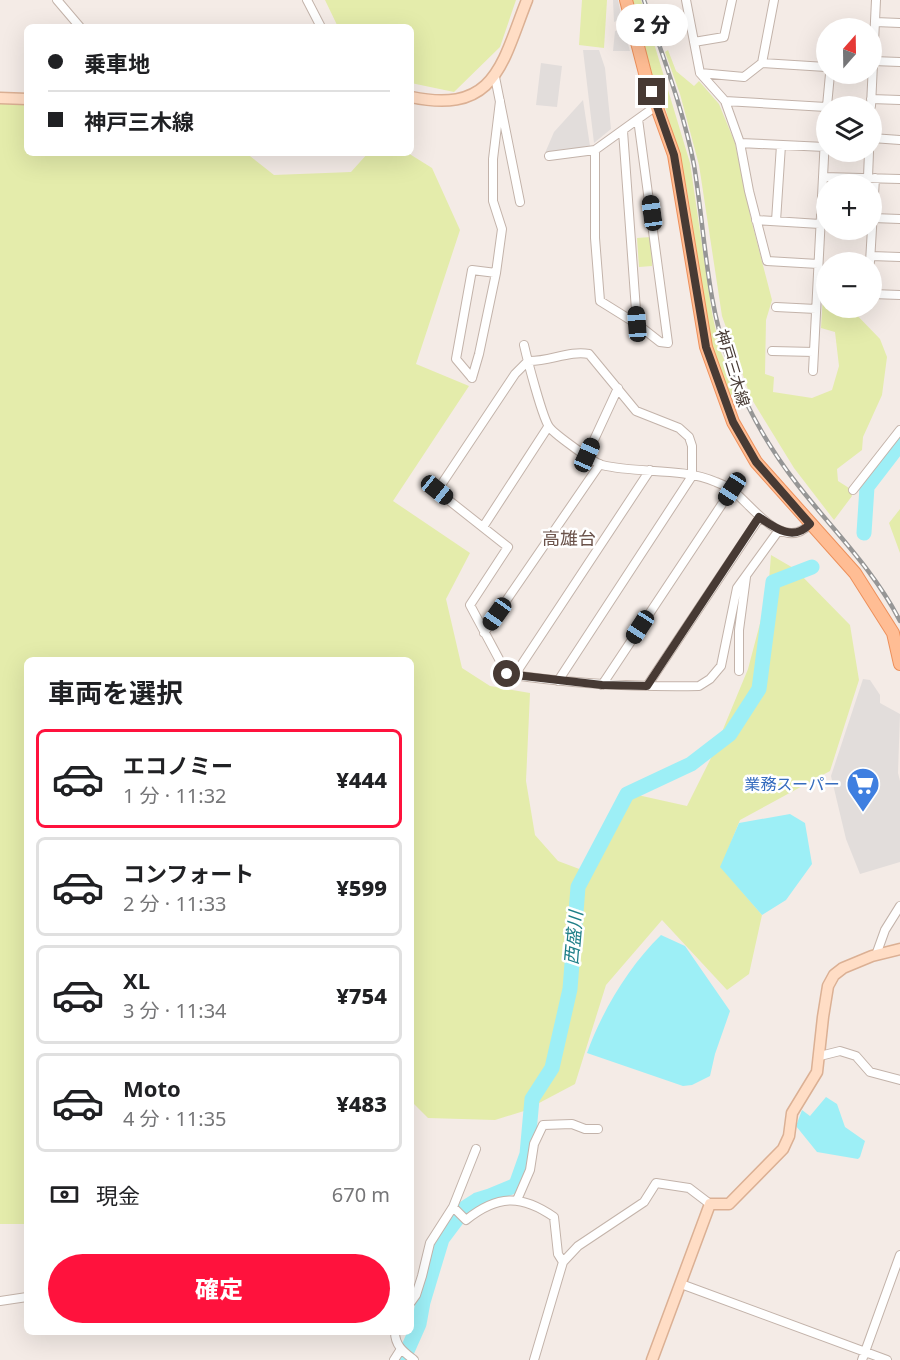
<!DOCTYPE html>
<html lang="ja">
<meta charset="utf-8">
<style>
body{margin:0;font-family:"Noto Sans","Noto Sans JP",sans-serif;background:#f6f6f6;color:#202124;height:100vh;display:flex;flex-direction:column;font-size:22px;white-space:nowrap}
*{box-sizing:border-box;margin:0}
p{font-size:20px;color:#757577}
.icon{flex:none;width:33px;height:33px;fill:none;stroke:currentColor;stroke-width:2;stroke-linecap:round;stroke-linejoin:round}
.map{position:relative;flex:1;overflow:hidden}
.sheet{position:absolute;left:24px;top:657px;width:390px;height:678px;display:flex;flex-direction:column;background:#fff;border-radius:9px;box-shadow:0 6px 24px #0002}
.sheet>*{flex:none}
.banner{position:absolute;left:24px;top:24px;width:390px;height:132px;border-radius:9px;box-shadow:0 6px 24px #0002;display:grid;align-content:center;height:132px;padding:0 24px;background:#fff}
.needle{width:39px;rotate:20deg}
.tools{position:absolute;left:816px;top:18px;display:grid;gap:12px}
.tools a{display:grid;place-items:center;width:66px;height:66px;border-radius:50%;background:#fff;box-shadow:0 6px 24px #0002;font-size:30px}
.end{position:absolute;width:27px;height:27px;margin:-14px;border:8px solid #473a34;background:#fff;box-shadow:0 0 0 3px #fff}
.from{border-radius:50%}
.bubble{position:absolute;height:42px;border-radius:21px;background:#fff;box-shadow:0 6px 24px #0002;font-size:20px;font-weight:800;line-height:42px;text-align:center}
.car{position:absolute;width:18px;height:36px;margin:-18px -9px;border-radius:8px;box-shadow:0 0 4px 2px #0007;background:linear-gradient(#222 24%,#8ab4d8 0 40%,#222 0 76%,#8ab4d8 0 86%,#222 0)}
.banner b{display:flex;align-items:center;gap:21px;height:57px;font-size:22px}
.banner b+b{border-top:2px solid #e0e0e0}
.banner i{width:15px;height:15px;background:#202124}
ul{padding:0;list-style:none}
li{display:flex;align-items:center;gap:18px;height:99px;margin:0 12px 9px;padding:0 12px;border:3px solid #e0e0e0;border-radius:9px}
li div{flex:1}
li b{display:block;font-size:22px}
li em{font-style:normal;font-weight:800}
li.active{border-color:#ff123d}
li>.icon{width:54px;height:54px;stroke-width:1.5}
h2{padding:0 24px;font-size:27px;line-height:72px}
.pay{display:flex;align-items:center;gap:15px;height:66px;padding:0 24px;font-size:22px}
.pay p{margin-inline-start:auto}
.cta{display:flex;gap:12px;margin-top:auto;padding:12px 24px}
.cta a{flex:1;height:69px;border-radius:36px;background:#ff123d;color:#fff;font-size:24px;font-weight:800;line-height:69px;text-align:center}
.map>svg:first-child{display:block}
.green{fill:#e4ecab}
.parking{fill:#e2dddb}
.water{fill:#9deff6}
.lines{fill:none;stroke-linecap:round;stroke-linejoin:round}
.river{stroke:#9deff6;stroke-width:15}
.street-casing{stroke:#c3b3aa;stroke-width:10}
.secondary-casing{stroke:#dbb094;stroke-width:13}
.primary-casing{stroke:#ed905b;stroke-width:14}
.street{stroke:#fff;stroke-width:8}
.secondary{stroke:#ffddc5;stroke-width:10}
.primary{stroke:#ffbd94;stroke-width:12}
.rail-casing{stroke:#969696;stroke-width:4.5}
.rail{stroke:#fff;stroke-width:2;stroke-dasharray:7;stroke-linecap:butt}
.route{stroke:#473a34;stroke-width:8}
.labels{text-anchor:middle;stroke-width:5;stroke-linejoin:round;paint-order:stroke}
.street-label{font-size:16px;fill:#473a34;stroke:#fff}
.shop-label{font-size:16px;fill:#366cbe;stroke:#fff;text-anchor:end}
.neighbourhood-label{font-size:18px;fill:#6b534b;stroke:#fff}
.water-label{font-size:18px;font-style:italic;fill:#1f7f88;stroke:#fff}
</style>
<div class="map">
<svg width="900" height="1360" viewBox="0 0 900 1360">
<rect width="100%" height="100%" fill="#f4ebe6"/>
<path class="green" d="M325,0H516L500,47L454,92L411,83V27H338Z
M582,0H607L604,48L579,45Z
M632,0H641L690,163L712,313L720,350L737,390L730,396L711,344L687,190L681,163L664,103L652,74Z
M668,50L676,71L694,86L699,81L719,104L735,143L751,219L772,300L766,320L765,374L774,377L773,392L812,398L832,390L839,366L835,332L821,328L824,277H826V308H850L880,339L887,357L882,395L863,437L862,450L837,469L838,481L849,488L852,496L834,520L794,468L751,398L722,316L699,165L680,94L665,52Z
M0,103L27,104V153H246L274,175L351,172L368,153H408L432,168L460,230L416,364L469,386L393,501L470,553L446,599L462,668L490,686L530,693L526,781L535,835L558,861L582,870L633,794L687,806L712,756L748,669L768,593L771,555L795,569L850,625L859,680L830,771L740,820L721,867L762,915L749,974L727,990L662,920L606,985L575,1084L524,1111L495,1120L428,1118L411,1101V660H27V1224H0Z
M651,237L652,266L639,267L637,238Z
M900,509V553L889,523Z"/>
<path class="parking" d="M613,0H618L622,19L614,22Z
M624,29L630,51H613L615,31Z
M583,50H599L605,68L611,129L594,143Z
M541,63L562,66L557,107L536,105Z
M583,100L590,146L545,153L554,132Z
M863,679L870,680L880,695V703L900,714L898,773L900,781V862L860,874L846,839L831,776Z"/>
<path class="water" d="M790,814L805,823L812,864L786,900L762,915L720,867L739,823Z
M661,935L685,946L730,1011L715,1054L710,1076L692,1085L683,1086L587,1053C602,1011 629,966 661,935Z
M826,1097L837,1104L845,1127L865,1141L860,1157L858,1159L817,1152L796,1126L802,1110L810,1116Z"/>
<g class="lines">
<path class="river" d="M864,533L867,487L900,444
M403,1360L419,1324L423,1302L442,1239L466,1207L477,1200L490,1196L516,1185L527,1154L532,1099L552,1068L570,989L578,887L627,794L691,764L730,734L759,689L773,582L812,567"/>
<g class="street-casing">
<path id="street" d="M57,0L80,27
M307,0L321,27
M686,0L700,73L725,101L826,107
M875,22L900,23
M694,42L724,37L732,0
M873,61L900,62
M762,63L826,67
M700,73L744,77L762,63L774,0
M495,77L520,202
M871,99L900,100
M725,101L740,143L749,191L767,261L818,264
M827,106L830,74
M871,106L876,0
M826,118L823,177L900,179
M638,119L652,109L658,108
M623,131L637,324L660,342L668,343L638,119L595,150V238L600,301L637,324
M872,138L900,140
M740,143L825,147
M549,156L595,150
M868,177L869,152
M873,218L900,219
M756,220L820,224
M776,221L781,145
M871,256L900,257
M870,262L875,178
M872,294L900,295
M776,307L816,309
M524,345C527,358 543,421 550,428C556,435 594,463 602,465C639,474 681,467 716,482C721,484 728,487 732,490C752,505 783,553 810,524
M772,351L814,352
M813,371L823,177
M472,378L479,354L496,273L502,229L493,201V159L500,101
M472,378L456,359L472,270L496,273
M587,455L618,388
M853,490L900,430
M483,527L548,427
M484,633L600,464
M739,671V630L746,577
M514,676L650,470
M558,681L692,476V446L689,437L679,428L636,411L589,354C570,350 548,362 528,361L515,374L437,491L508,547L470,605L507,674C571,684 635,687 699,686L710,679L721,666L737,588L779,530
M602,685L732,489
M647,686L760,517
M876,955L885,930L900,906
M820,1056L840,1051L856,1056L870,1072L900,1080
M517,1200L530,1170L534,1144L543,1125L572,1124L585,1129H598
M453,1207L466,1220C497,1195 521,1194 554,1217L558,1254L563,1262
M681,1284L887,1360
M0,1301L27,1297
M411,1302L416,1295L422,1276L430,1243L453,1207L476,1149
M395,1332C395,1346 404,1352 414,1360
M394,1360L401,1349
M534,1360L563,1262L578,1246L644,1202L656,1183L689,1188L710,1204
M862,1360L900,1255"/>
</g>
<g class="secondary-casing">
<path id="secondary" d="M411,97C496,115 502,63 527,0
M0,98L27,99
M652,1360L710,1204H729L783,1149L789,1136L792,1113L817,1072L823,1017L828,986L834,975L843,968L872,956L900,949"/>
</g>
<g class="primary-casing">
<path id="primary" d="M626,0L646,77L674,155L706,347L733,422L756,462L855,573L893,633L900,664"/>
</g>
<use href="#street" class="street"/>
<use href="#secondary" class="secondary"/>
<use href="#primary" class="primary"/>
<g class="rail-casing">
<path id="rail" d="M644,0C662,55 683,108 694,165C705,231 706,302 730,365C746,407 769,448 797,484C832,529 874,570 900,621"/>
</g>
<use href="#rail" class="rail"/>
</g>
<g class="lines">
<path class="route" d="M507,674L602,685L647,686L759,517C775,528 793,542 810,524L756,462L733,422L706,347L674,155L652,92"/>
</g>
<defs>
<g id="supermarket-pin" transform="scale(1.725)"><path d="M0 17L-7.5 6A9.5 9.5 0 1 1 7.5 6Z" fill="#3f7fe0" stroke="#fff"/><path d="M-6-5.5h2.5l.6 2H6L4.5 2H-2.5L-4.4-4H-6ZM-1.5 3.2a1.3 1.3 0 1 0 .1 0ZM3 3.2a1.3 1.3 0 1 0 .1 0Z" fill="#fff"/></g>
</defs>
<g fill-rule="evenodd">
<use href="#supermarket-pin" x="863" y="784"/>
</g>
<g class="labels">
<g class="street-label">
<text transform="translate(733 368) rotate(73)" y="6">神戸三木線</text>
</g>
<g class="shop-label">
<text x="840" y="790">業務スーパー</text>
</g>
<g class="neighbourhood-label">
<text x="569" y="545">高雄台</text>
</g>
<g class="water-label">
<text transform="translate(574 938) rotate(-85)" y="6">西盛川</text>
</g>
</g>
</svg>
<div class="tools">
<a><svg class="needle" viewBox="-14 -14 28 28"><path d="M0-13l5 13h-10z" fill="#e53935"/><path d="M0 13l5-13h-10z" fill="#757577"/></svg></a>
<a><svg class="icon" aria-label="layers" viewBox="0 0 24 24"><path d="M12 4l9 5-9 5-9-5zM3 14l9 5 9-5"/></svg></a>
<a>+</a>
<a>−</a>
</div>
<i class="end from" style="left:507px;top:674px"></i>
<i class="end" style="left:652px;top:92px"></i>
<div class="bubble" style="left:616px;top:4px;width:72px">2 分</div>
<i class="car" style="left:652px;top:213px;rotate:352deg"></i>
<i class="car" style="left:637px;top:324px;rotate:356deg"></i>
<i class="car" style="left:587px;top:455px;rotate:24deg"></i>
<i class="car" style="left:732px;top:489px;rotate:213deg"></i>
<i class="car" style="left:437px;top:490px;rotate:129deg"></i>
<i class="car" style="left:497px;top:614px;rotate:215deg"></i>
<i class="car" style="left:640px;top:627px;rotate:213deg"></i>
<div class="banner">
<b><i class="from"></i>乗車地</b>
<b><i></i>神戸三木線</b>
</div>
<section class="sheet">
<h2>車両を選択</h2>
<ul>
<li class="active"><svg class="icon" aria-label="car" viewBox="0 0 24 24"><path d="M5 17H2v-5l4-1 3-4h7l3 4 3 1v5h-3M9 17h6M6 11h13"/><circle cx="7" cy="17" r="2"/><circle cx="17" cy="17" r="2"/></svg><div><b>エコノミー</b><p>1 分 · 11:32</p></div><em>¥444</em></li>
<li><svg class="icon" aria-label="car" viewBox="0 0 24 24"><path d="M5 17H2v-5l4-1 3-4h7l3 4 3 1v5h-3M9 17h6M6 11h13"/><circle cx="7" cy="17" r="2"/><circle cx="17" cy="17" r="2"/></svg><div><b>コンフォート</b><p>2 分 · 11:33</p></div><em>¥599</em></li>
<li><svg class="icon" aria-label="car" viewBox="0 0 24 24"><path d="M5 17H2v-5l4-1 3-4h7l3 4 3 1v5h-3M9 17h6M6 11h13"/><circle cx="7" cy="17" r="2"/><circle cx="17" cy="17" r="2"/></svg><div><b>XL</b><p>3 分 · 11:34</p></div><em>¥754</em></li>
<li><svg class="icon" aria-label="car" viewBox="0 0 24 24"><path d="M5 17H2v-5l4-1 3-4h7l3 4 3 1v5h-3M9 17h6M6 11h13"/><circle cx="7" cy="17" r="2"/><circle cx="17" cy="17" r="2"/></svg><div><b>Moto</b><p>4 分 · 11:35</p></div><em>¥483</em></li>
</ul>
<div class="pay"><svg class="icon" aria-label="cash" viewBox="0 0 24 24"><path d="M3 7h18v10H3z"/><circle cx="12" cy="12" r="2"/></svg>現金<p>670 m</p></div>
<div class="cta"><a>確定</a></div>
</section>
</div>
